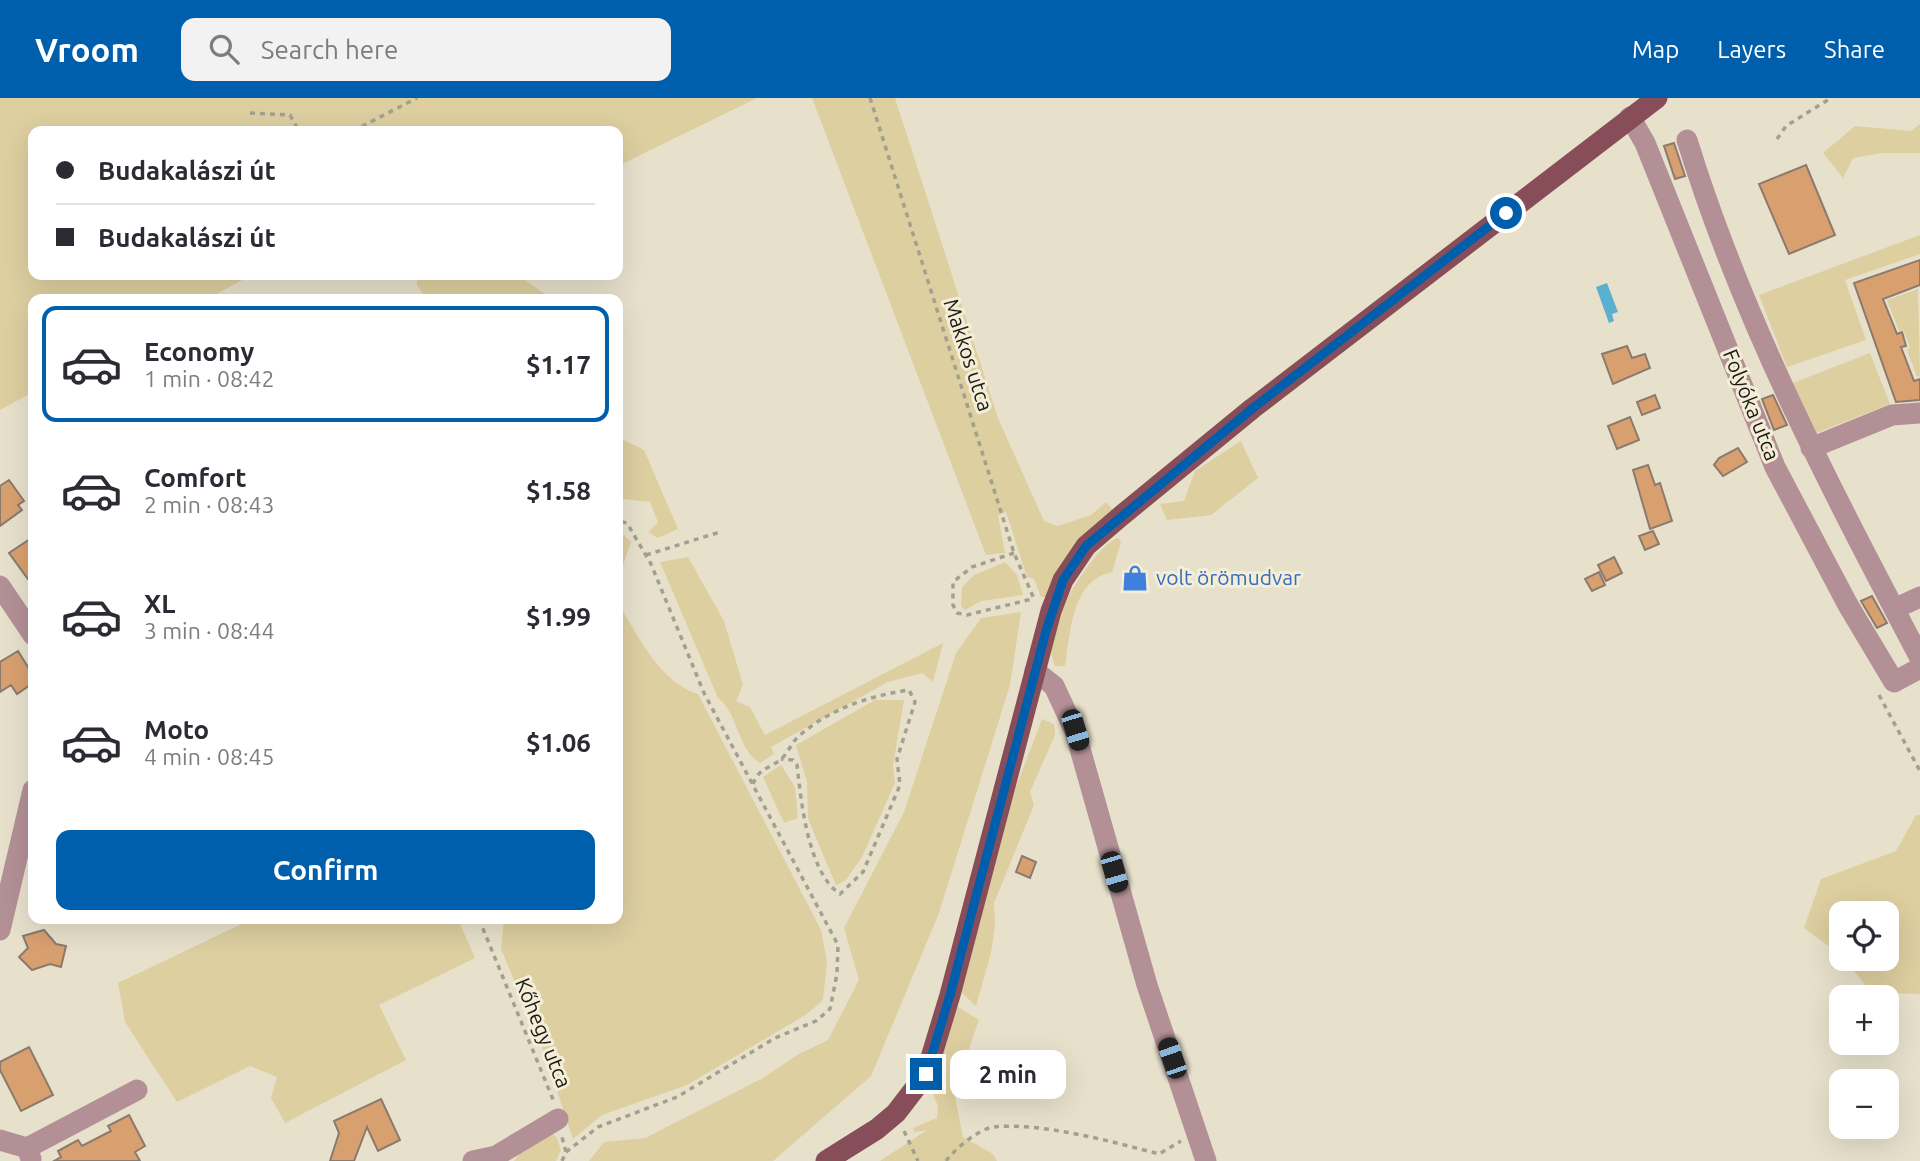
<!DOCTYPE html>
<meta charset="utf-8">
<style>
body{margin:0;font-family:Ubuntu,sans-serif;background:#f2f2f3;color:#2b2b33;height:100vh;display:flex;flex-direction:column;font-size:26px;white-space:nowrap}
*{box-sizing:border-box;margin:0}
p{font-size:23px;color:#7c7c81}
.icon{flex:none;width:38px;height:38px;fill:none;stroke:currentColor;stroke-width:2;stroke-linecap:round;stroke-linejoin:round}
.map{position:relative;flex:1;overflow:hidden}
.sheet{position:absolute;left:28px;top:196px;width:595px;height:630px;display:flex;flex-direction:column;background:#fff;border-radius:14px;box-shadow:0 7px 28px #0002}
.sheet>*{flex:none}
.banner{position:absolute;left:28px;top:28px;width:595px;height:154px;border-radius:14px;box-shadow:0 7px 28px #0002;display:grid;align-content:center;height:154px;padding:0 28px;background:#fff}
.tools{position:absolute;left:1829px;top:803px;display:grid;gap:14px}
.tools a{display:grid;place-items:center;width:70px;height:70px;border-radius:14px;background:#fff;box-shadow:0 7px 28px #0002;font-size:35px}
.end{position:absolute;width:32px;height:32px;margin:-16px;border:9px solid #005fac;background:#fff;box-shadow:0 0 0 4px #fff}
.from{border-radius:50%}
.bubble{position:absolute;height:49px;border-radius:14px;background:#fff;box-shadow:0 7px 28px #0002;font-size:23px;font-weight:700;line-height:49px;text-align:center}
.car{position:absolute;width:21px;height:42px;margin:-21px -10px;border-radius:9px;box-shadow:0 0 5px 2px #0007;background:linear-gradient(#222 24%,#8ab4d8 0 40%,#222 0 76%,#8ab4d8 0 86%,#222 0)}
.banner b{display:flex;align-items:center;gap:24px;height:66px;font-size:26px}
.banner b+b{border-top:2px solid #e1e1e2}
.banner i{width:18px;height:18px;background:#2b2b33}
ul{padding:12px 0 0;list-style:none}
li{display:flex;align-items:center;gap:21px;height:116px;margin:0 14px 10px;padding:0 14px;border:4px solid transparent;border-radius:14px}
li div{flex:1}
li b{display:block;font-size:26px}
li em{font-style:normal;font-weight:700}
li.current{border-color:#005fac}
li>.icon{width:63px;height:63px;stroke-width:1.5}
.cta{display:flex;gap:14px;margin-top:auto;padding:14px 28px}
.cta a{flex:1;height:80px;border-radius:14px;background:#005fac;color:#fff;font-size:28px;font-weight:700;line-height:80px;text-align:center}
header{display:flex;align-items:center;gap:42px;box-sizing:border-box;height:98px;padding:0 35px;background:#005fac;color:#fff}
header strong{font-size:33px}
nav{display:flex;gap:38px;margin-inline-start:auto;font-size:24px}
.search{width:490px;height:63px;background:#f2f2f3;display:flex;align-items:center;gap:18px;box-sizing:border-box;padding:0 24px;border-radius:14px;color:#7c7c81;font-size:26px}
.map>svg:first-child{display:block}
.green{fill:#ddcfa0}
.water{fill:#5ab0ce}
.building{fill:#d9a06f;stroke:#8b7a6d;stroke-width:2}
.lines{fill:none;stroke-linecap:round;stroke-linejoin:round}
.path{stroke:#a4a08f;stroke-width:3.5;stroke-dasharray:5 5;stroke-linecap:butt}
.minor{stroke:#b39096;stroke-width:21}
.major{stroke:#874d59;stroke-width:21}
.route{stroke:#005fac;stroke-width:9}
.labels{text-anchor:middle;stroke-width:6;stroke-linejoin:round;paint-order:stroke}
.street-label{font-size:21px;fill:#1c1a12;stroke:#f4eed9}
.shop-label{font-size:21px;fill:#366cbe;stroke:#f4eed9;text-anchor:start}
</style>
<header>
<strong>Vroom</strong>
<div class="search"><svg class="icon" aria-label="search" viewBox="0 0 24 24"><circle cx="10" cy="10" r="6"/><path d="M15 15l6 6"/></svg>Search here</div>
<nav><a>Map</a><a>Layers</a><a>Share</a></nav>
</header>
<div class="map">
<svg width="1920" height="1063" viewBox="0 0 1920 1063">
<rect width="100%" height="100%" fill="#e7e1cc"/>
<path class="green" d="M0,0H757L618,68V33H33V177H252L207,201H33V294L0,312Z
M812,0H895L998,320L1044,423L1057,428L1091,417L1106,404L1113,412L1058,478L1045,499H1041L1034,481L1027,479L1006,414L998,417L1005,455L986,457Z
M1920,26V55H1883L1853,60L1843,80L1823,55L1855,28L1911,33Z
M1920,137V156L1845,182L1866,242L1787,269L1759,197Z
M417,177H518L552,201H426L417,187Z
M1918,191L1920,278L1917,279L1907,252L1910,249L1903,232L1899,233L1887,202Z
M1870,255L1890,306L1814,336L1793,285Z
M618,339L644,352L678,431L658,440L648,434L658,424L650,404L623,401L618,389Z
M1241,343L1258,380L1211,417L1167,422L1160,406L1184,403L1195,373Z
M618,431L631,444L618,482Z
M1118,440L1121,444L1112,474C1071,483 1071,533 1065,568H1055C1053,561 1050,554 1050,547C1050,523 1094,448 1118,440Z
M688,459L724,523L743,587L736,603L750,609L765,637L943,545L933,584L922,575L888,584L771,649L774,656L760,665C737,652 739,616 718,600L660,464Z
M1005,464L1017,477L1023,497L981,503L965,512L961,508L962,489L974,477Z
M618,506C640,539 658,583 698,596L821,832L827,864L823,902L807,916L687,987L602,1017L573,1041L543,951L501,851L504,821H618Z
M1021,514L1010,587L939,815L871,978L773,1063H589L604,1044L645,1040L763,980L797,957L828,942L859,882L844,830L904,714L956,555L981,520Z
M875,602H904L893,668L895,685L862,759L846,782L836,787L808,721L807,684L796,647Z
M1042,621L1054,626L1055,637L1030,694L1034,707L994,805L995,828L991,855L976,908L961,894L1015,692Z
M781,667L795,689L798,720L784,725L763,679Z
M1916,717H1920V896L1872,895L1844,861H1886V816H1841V857L1804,830L1821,781L1896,753Z
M252,821H458L475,860L379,907L406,962L285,1025L271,1000L277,979L250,968L177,1004L125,924L118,885Z
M955,907L979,922L954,994L963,1039L993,1056L997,1063H880L927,1032L914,1034L913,1030L937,1020L938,1008L931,991Z
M550,1034L557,1040L561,1052L556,1063H514L525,1049Z"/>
<path class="water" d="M1607,185L1618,214L1612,216L1614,223L1609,225L1596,189Z"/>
<path class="building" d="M1674,45L1685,78L1675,81L1664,48Z
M1806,67L1835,137L1789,156L1759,86Z
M1920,162V187L1883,201L1897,236L1902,234L1906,248L1901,249L1914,283L1920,281V302L1896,304L1854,185Z
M1627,248L1632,260L1645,256L1650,270L1613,286L1602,256Z
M1655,297L1660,310L1642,317L1637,304Z
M1773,297L1787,327L1774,332L1762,301Z
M1630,319L1639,342L1617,351L1608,328Z
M1738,350L1747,364L1723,378L1714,367L1719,360Z
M1648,367L1655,387L1660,385L1672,423L1650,431L1633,372Z
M9,382L24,403L18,407L22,412L0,428V388Z
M1653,433L1659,446L1645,452L1639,438Z
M33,439V488L9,455Z
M1614,459L1622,475L1606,483L1598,467Z
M1599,474L1605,487L1592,493L1585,481Z
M1872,498L1887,525L1877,530L1861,503Z
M18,553L33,577V585L17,596L11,587L0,594V564Z
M1022,758L1036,764L1030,780L1016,774Z
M44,832L56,846L66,848L61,869L50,866L32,872L19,859L28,850L23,838Z
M29,949L53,997L21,1013L0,972V964Z
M381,1001L400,1042L378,1053L367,1029L354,1063H330L339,1035L334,1023Z
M129,1017L145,1048L135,1054L140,1063H54L61,1059L58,1053L78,1042L82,1048L111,1033L108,1028Z"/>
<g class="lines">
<path class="path" d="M870,0L1014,455L1035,503
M250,15L290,17L299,33
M353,33L417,0
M1777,41L1786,28L1831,0
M1014,455L972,469L953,484V507L957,515L967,517L1032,501
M646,457L720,434
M1879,597L1920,673
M753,686C759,670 767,672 780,662C788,656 792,643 800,637C832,610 869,598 909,592L915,604L897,661L900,687L863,774L840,796C808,775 801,703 797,667L793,662L781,661
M479,821L554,1004
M904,1033L918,1063
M566,1054L598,1029L677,999L775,940L816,923L830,911L837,876L838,847L704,595L651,466L627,425L618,423
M562,1063L566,1054L562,1039
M946,1063C955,1051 978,1031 994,1029C1040,1024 1114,1044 1159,1056L1181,1043"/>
<path class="minor" d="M1630,19L1645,45L1775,369L1848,507L1894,584L1920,570
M1687,42C1743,224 1832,393 1920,560
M1811,350L1892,317L1920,315
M0,488L33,537
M1894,511L1920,499
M1035,573L1054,588L1075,633L1147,887L1206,1063
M0,832L33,692
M0,1042L27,1050L31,1061
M27,1050L137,992
M496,1058L558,1021
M473,1063L496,1058L498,1063"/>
<path class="major" d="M826,1063L877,1031L896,1015L926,976L950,897L1051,513L1063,482L1086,448L1121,418L1253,310L1657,0"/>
</g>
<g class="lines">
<path class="route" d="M926,976L950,897L1046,533L1063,482L1086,448L1253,310L1506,115"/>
</g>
<defs>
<g id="shop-bare" transform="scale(2.1)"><path d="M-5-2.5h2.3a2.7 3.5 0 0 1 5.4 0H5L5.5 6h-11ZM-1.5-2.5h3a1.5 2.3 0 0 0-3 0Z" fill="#3f7fe0" stroke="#f4eed9" stroke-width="2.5" paint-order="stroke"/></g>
</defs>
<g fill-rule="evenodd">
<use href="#shop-bare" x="1135" y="480"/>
</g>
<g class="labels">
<g class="street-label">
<text transform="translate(968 257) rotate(72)" y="7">Makkos utca</text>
<text transform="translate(1751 307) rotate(68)" y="7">Folyóka utca</text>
<text transform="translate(543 935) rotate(68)" y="7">Kőhegy utca</text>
</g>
<g class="shop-label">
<text x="1156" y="487">volt örömudvar</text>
</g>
</g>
</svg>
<div class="tools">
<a><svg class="icon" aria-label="locate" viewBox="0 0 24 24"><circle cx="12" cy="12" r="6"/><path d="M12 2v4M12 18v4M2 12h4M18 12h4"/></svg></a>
<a>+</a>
<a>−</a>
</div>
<i class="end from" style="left:1506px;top:115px"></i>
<i class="end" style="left:926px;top:976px"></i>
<div class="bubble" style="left:950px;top:952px;width:116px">2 min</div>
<i class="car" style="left:1075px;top:632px;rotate:163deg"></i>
<i class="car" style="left:1114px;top:774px;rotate:164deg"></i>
<i class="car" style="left:1172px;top:960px;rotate:341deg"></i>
<div class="banner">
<b><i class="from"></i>Budakalászi út</b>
<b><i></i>Budakalászi út</b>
</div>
<section class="sheet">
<ul>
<li class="current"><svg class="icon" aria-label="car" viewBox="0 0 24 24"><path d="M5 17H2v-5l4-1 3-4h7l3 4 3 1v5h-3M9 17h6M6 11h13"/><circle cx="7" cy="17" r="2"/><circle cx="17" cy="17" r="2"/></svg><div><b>Economy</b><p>1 min · 08:42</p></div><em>$1.17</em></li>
<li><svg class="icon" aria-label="car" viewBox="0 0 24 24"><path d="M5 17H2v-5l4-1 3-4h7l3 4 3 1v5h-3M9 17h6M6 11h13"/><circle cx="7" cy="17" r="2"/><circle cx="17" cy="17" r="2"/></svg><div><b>Comfort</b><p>2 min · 08:43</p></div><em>$1.58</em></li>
<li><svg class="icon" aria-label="car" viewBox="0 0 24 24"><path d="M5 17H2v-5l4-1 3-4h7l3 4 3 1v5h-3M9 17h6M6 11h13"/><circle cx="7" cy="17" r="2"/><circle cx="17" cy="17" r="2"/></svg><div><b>XL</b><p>3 min · 08:44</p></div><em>$1.99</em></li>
<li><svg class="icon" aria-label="car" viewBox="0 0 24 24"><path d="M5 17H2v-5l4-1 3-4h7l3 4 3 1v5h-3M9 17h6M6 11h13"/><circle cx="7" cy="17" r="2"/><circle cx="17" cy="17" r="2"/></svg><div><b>Moto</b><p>4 min · 08:45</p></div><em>$1.06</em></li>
</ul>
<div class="cta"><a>Confirm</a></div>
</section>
</div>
